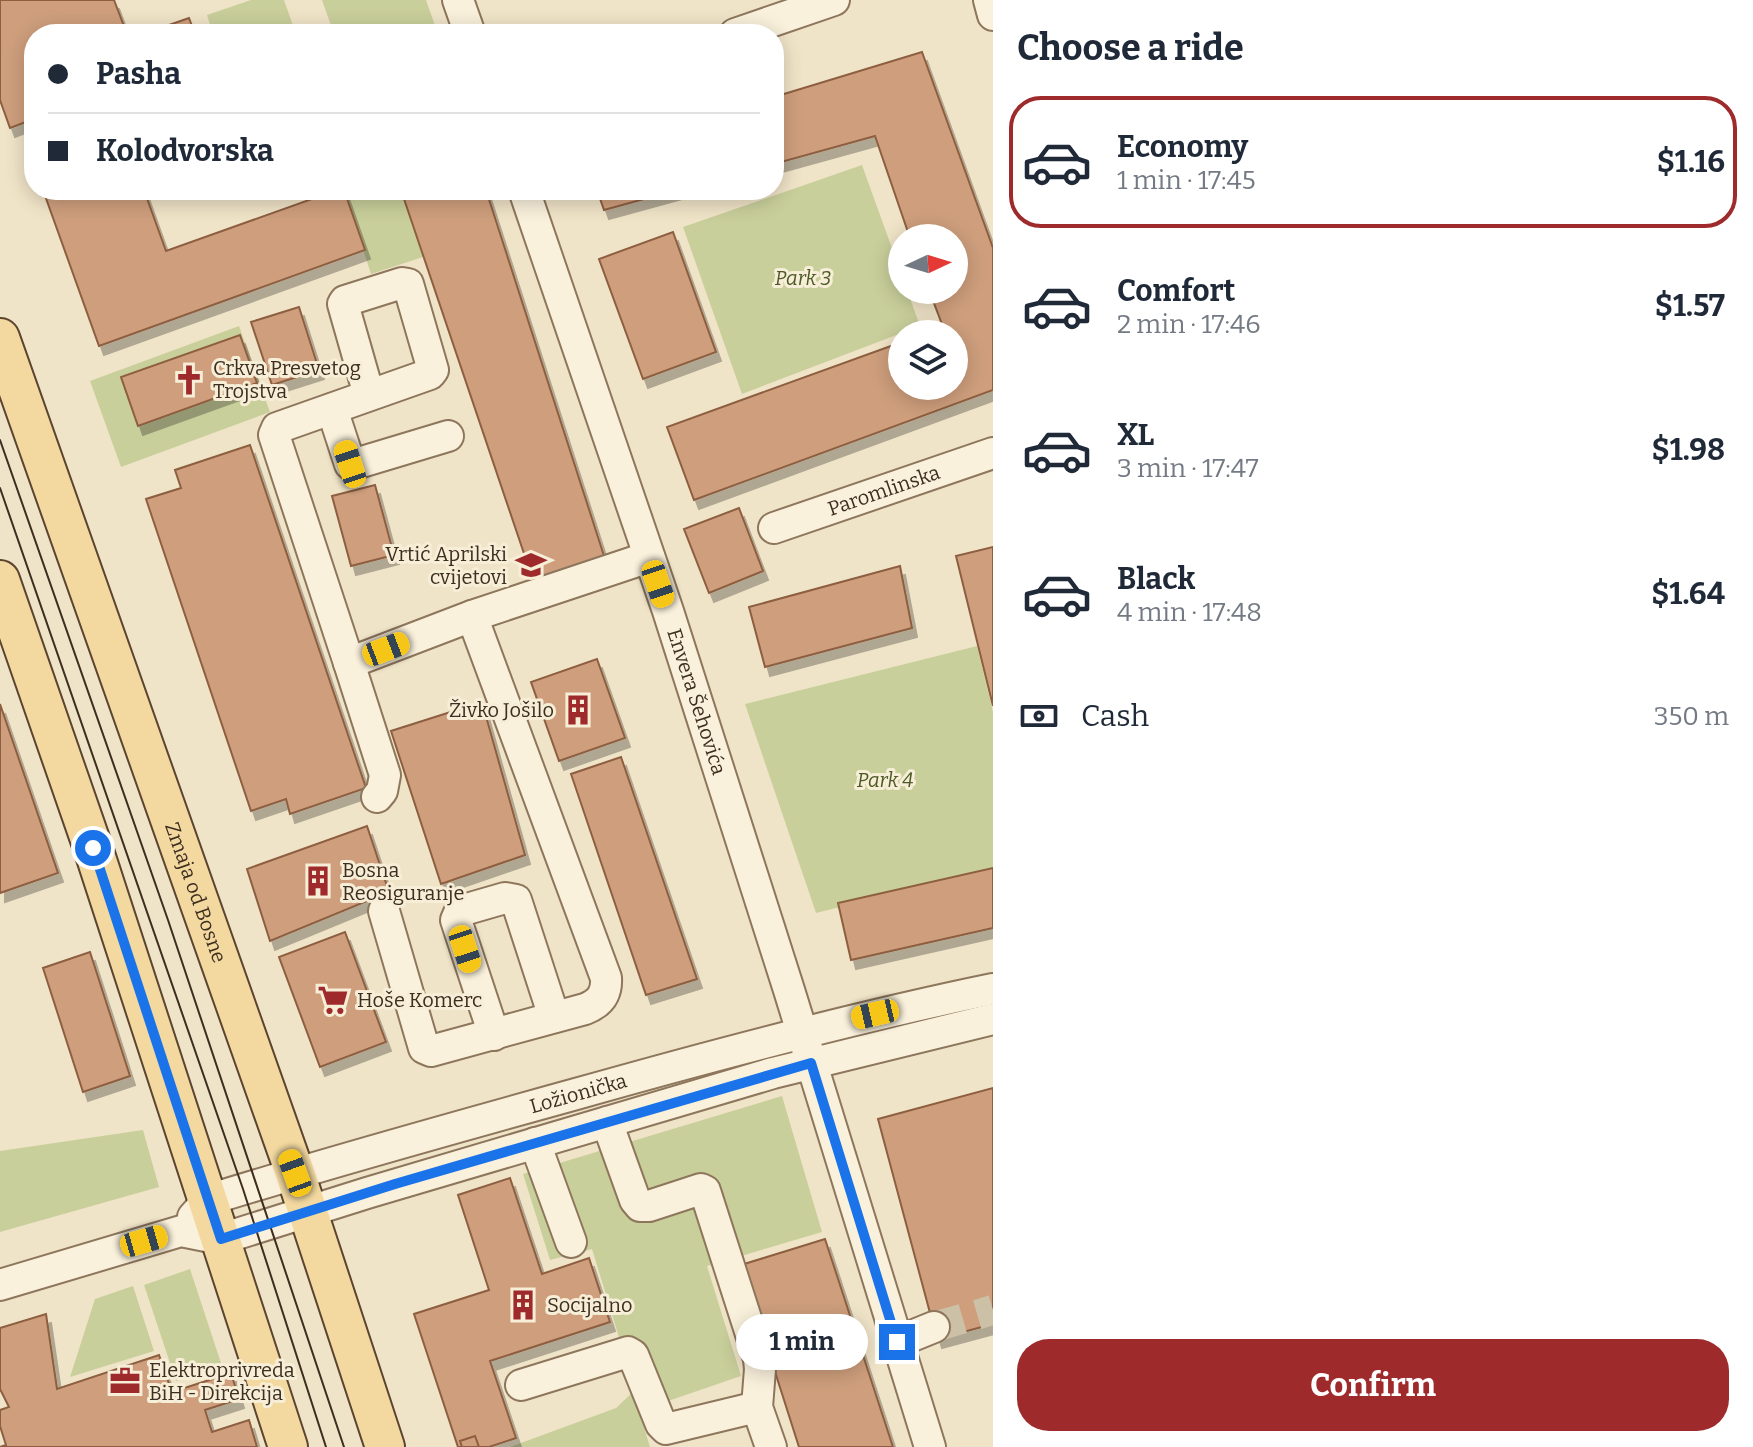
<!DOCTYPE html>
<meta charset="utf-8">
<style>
body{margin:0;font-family:Bitter,serif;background:#f6f6f7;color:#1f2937;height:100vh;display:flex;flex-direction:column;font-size:30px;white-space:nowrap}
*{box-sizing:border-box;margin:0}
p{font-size:26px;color:#747a83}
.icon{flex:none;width:44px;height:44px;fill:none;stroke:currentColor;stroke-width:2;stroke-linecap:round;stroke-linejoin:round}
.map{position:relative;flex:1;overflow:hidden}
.panel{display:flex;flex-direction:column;background:#fff;width:760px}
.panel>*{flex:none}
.guide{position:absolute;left:24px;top:24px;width:760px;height:176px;border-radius:32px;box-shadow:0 4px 20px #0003;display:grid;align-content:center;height:176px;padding:0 24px;background:#fff}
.needle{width:52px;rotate:86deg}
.fabs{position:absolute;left:888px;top:224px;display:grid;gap:16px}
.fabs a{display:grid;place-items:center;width:80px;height:80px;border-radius:50%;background:#fff;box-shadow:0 4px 20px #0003;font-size:40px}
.end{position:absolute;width:36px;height:36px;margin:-18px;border:10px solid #1a73e8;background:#fff;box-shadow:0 0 0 4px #fff}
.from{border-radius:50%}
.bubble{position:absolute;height:56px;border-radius:28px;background:#fff;box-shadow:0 4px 20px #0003;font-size:26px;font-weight:700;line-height:56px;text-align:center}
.car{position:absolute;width:24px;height:48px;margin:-24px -12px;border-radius:10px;box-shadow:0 0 6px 2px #0007;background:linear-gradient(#f5c518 24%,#345 0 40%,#f5c518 0 76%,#345 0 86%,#f5c518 0)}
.guide b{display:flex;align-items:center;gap:28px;height:76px;font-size:30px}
.guide b+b{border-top:2px solid #e0e1e3}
.guide i{width:20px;height:20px;background:#1f2937}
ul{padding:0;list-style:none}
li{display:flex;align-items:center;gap:24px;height:132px;margin:0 16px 12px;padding:0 8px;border:4px solid transparent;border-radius:32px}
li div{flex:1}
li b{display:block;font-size:30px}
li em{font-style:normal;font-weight:700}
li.on{border-color:#9e2a2b}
li>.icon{width:72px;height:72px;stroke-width:1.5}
h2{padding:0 24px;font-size:36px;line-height:96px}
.pay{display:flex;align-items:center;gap:20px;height:88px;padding:0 24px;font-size:30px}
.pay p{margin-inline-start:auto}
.primary-button{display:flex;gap:16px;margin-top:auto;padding:16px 24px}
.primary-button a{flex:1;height:92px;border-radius:32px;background:#9e2a2b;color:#fff;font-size:32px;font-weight:700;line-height:92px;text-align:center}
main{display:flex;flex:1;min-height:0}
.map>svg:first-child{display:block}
.green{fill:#c9cf9b}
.building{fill:#cf9f7d;stroke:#8d5f41;stroke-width:2;filter:url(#shadow)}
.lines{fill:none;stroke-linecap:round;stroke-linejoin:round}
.minor-tunnel{stroke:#ccc0a6;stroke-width:30;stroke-dasharray:30 15;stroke-linecap:butt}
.minor-casing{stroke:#8d765c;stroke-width:34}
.major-casing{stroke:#5b4430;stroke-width:42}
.minor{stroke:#faf1dc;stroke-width:30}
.major{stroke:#f3d9a0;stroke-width:38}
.tram{stroke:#3d2e20;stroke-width:2}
.route{stroke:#1a73e8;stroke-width:10}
.labels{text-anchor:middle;stroke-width:6;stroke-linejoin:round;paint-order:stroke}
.park-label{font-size:20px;font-style:italic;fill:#4d5a26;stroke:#f7eed8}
.poi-label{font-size:20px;fill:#3d2e20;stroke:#f7eed8;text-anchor:start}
.street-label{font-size:20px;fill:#3d2e20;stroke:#f7eed8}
</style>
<main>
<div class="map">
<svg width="993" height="1447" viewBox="0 0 993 1447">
<defs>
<filter id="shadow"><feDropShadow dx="5" dy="9" stdDeviation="0" flood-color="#0004"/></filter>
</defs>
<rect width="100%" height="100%" fill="#f0e4c8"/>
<path class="green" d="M251,0H284L296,34H213L207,15Z
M322,0H426L438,34H334Z
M862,165L902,276V290H907L920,326L742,394L683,227Z
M344,190H405L426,256L371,274Z
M239,326L270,412L121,467L90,381Z
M977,646L993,712V869L816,913L745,704Z
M782,1096L822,1232L707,1266L741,1376L639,1411L650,1447H510L616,1408L635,1390L592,1249L550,1260L523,1174Z
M143,1130L159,1187L0,1232V1151Z
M190,1269L222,1366L176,1381L144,1285Z
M133,1286L154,1351L70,1377L95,1299Z"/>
<path class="building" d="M0,0H114L127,34H34V119L10,128L0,100Z
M189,18L195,34H143Z
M922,52L993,248V390L694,500L667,427L902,342V386H954V334H923L943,327L929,290H954V238H910L875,136L774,164V97Z
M43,190H144L166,251L337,190H344L365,250L99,346Z
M401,190H486L606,562L535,586Z
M597,190H677L604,210Z
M673,232L716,352L643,379L599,259Z
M299,307L319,370L272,385L251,322Z
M240,335L257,383L138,426L121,377Z
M250,445L366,788L290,814L286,799L251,811L146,499L181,488L175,470Z
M375,485L394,555L351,566L332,496Z
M739,508L763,571L709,593L684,529Z
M993,547V706L956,556Z
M900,566L912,628L765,667L749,607Z
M597,659L625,738L559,761L531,682Z
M482,702L525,855L441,884L391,731Z
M0,704L58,873L0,893Z
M621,757L697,979L646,995L571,774Z
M367,826L389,892L270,941L247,869Z
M993,868V928L851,960L838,903Z
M345,932L386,1042L320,1067L279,957Z
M90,952L130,1076L83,1092L43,968Z
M993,1088V1324L937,1339L878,1119Z
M510,1178L542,1274L589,1258L610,1322L490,1361L516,1438L489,1447H458L414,1314L489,1290L458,1195Z
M825,1239L893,1447H799L741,1265Z
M46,1314L57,1389L159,1355L172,1392L231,1373L239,1399L205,1410L212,1432L249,1420L257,1447H0L6,1445L0,1426V1410L9,1407L0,1389V1328Z
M475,1436L479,1447H462L460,1441Z"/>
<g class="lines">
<path class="minor-tunnel" d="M934,1327L993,1310"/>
<g class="minor-casing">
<g id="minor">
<path d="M458,0L470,34"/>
<path d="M989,0L993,15"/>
<path d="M735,34L834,0"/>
<path id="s1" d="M524,190L668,611L789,990L930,1447"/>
<path d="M369,395L343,304L345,301L402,283L408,284L433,370L430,374L277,428L274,435L349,663L472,616"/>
<path d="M332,409L350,464H355L448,436"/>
<path id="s2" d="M774,528L993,453"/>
<path d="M349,663L385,775L382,791L377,797"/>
<path d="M384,911L424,1048L431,1051L585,1009C600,1003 607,994 606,978L472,616L649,557"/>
<path d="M494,1035L456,920L460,911L505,898L516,900L554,1017"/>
<path d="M607,1122L635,1200L640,1206H649L701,1189L705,1191L759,1359L760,1369L757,1407L771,1447"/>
<path d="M535,1143L571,1242"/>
<path id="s3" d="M193,1217L208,1200C330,1162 453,1128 576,1094C714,1055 852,1018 993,989"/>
<path d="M0,1285L181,1231L221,1239L367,1193L773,1073L993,1019"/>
<path d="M897,1342L934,1327"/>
<path d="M521,1385L628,1352L633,1355L661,1424L666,1429L757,1407"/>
</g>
</g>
<g class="major-casing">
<g id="major">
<path id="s4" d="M0,338L295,1173L385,1447"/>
<path d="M0,580L93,848L288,1447"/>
</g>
</g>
<use href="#minor" class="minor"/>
<use href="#major" class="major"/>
<path class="tram" d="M0,440L168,920L344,1447
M0,488L243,1189L326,1447"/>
</g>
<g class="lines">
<path class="route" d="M93,848L221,1239L395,1184L811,1063L897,1342"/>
</g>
<defs>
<g id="church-bare" transform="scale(2.4)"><path d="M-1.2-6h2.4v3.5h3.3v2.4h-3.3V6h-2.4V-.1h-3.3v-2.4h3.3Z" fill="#9e2a2b" stroke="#f7eed8" stroke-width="2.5" paint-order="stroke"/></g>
<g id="school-bare" transform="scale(2.4)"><path d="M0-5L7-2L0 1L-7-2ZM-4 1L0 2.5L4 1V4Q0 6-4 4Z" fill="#9e2a2b" stroke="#f7eed8" stroke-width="2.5" paint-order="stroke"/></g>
<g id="building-bare" transform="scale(2.4)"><path d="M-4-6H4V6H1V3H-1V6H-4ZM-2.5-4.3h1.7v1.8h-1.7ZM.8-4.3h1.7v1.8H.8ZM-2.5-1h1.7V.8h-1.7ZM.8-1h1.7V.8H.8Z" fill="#9e2a2b" stroke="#f7eed8" stroke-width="2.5" paint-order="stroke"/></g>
<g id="supermarket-bare" transform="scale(2.4)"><path d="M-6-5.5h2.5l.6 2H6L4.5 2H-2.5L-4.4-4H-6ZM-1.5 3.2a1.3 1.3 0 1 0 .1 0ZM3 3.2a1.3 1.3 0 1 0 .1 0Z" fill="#9e2a2b" stroke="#f7eed8" stroke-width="2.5" paint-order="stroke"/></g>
<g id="office-bare" transform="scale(2.4)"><path d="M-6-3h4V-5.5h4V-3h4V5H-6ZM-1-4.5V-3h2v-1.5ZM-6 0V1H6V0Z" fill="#9e2a2b" stroke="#f7eed8" stroke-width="2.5" paint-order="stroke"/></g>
</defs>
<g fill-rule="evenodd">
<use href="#church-bare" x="189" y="380"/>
<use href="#school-bare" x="531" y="565"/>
<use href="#building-bare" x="578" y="710"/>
<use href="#building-bare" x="318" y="881"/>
<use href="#supermarket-bare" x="333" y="1000"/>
<use href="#building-bare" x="523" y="1305"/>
<use href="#office-bare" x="125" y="1381"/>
</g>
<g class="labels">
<g class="park-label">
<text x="803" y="285">Park 3</text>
<text x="885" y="787">Park 4</text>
</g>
<g class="poi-label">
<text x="213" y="375">Crkva Presvetog<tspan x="213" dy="23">Trojstva</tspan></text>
<text x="507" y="561" text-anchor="end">Vrtić Aprilski<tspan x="507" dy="23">cvijetovi</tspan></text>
<text x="554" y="717" text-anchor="end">Živko Jošilo</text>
<text x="342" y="877">Bosna<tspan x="342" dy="23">Reosiguranje</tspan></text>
<text x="357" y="1007">Hoše Komerc</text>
<text x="547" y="1312">Socijalno</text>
<text x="149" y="1377">Elektroprivreda<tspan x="149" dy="23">BiH - Direkcija</tspan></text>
</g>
<g class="street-label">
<text dy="7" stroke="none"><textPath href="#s2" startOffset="116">Paromlinska</textPath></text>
<text dy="7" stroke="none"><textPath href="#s1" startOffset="540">Envera Šehovića</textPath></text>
<text dy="7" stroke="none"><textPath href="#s4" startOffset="588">Zmaja od Bosne</textPath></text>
<text dy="7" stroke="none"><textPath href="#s3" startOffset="408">Ložionička</textPath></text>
</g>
</g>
</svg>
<div class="fabs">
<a><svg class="needle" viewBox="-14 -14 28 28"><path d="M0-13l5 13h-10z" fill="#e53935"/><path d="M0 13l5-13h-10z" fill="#747a83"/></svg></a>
<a><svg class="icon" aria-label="layers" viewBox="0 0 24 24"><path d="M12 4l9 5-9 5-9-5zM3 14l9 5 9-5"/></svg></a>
</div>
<i class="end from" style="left:93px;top:848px"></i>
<i class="end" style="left:897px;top:1342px"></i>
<div class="bubble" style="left:736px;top:1314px;width:132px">1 min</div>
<i class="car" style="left:350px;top:464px;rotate:342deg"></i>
<i class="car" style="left:658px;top:584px;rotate:161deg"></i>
<i class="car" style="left:386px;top:649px;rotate:69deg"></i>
<i class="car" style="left:465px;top:949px;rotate:162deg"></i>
<i class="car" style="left:875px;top:1014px;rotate:257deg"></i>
<i class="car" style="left:295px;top:1173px;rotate:340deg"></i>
<i class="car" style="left:144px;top:1241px;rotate:74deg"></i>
<div class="guide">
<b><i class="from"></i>Pasha</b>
<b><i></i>Kolodvorska</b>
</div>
</div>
<section class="panel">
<h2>Choose a ride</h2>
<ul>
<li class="on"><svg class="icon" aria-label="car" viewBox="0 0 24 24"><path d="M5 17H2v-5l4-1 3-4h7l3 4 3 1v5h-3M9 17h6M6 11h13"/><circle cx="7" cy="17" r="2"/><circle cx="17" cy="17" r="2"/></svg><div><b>Economy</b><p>1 min · 17:45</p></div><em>$1.16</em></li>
<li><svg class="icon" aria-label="car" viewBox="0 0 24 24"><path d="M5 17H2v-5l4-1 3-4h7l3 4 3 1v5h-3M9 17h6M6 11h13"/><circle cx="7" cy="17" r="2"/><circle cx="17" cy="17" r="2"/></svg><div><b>Comfort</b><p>2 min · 17:46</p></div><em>$1.57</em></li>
<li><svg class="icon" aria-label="car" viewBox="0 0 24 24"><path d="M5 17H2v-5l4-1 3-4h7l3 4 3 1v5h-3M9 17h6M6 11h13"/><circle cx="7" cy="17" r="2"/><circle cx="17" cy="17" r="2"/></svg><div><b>XL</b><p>3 min · 17:47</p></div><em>$1.98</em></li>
<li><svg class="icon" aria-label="car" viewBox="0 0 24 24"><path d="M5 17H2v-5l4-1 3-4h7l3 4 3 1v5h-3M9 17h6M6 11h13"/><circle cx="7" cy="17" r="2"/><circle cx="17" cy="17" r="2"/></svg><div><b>Black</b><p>4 min · 17:48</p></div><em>$1.64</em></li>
</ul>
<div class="pay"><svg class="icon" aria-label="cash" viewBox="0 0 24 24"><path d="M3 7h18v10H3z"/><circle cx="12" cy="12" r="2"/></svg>Cash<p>350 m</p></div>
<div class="primary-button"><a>Confirm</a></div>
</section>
</main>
